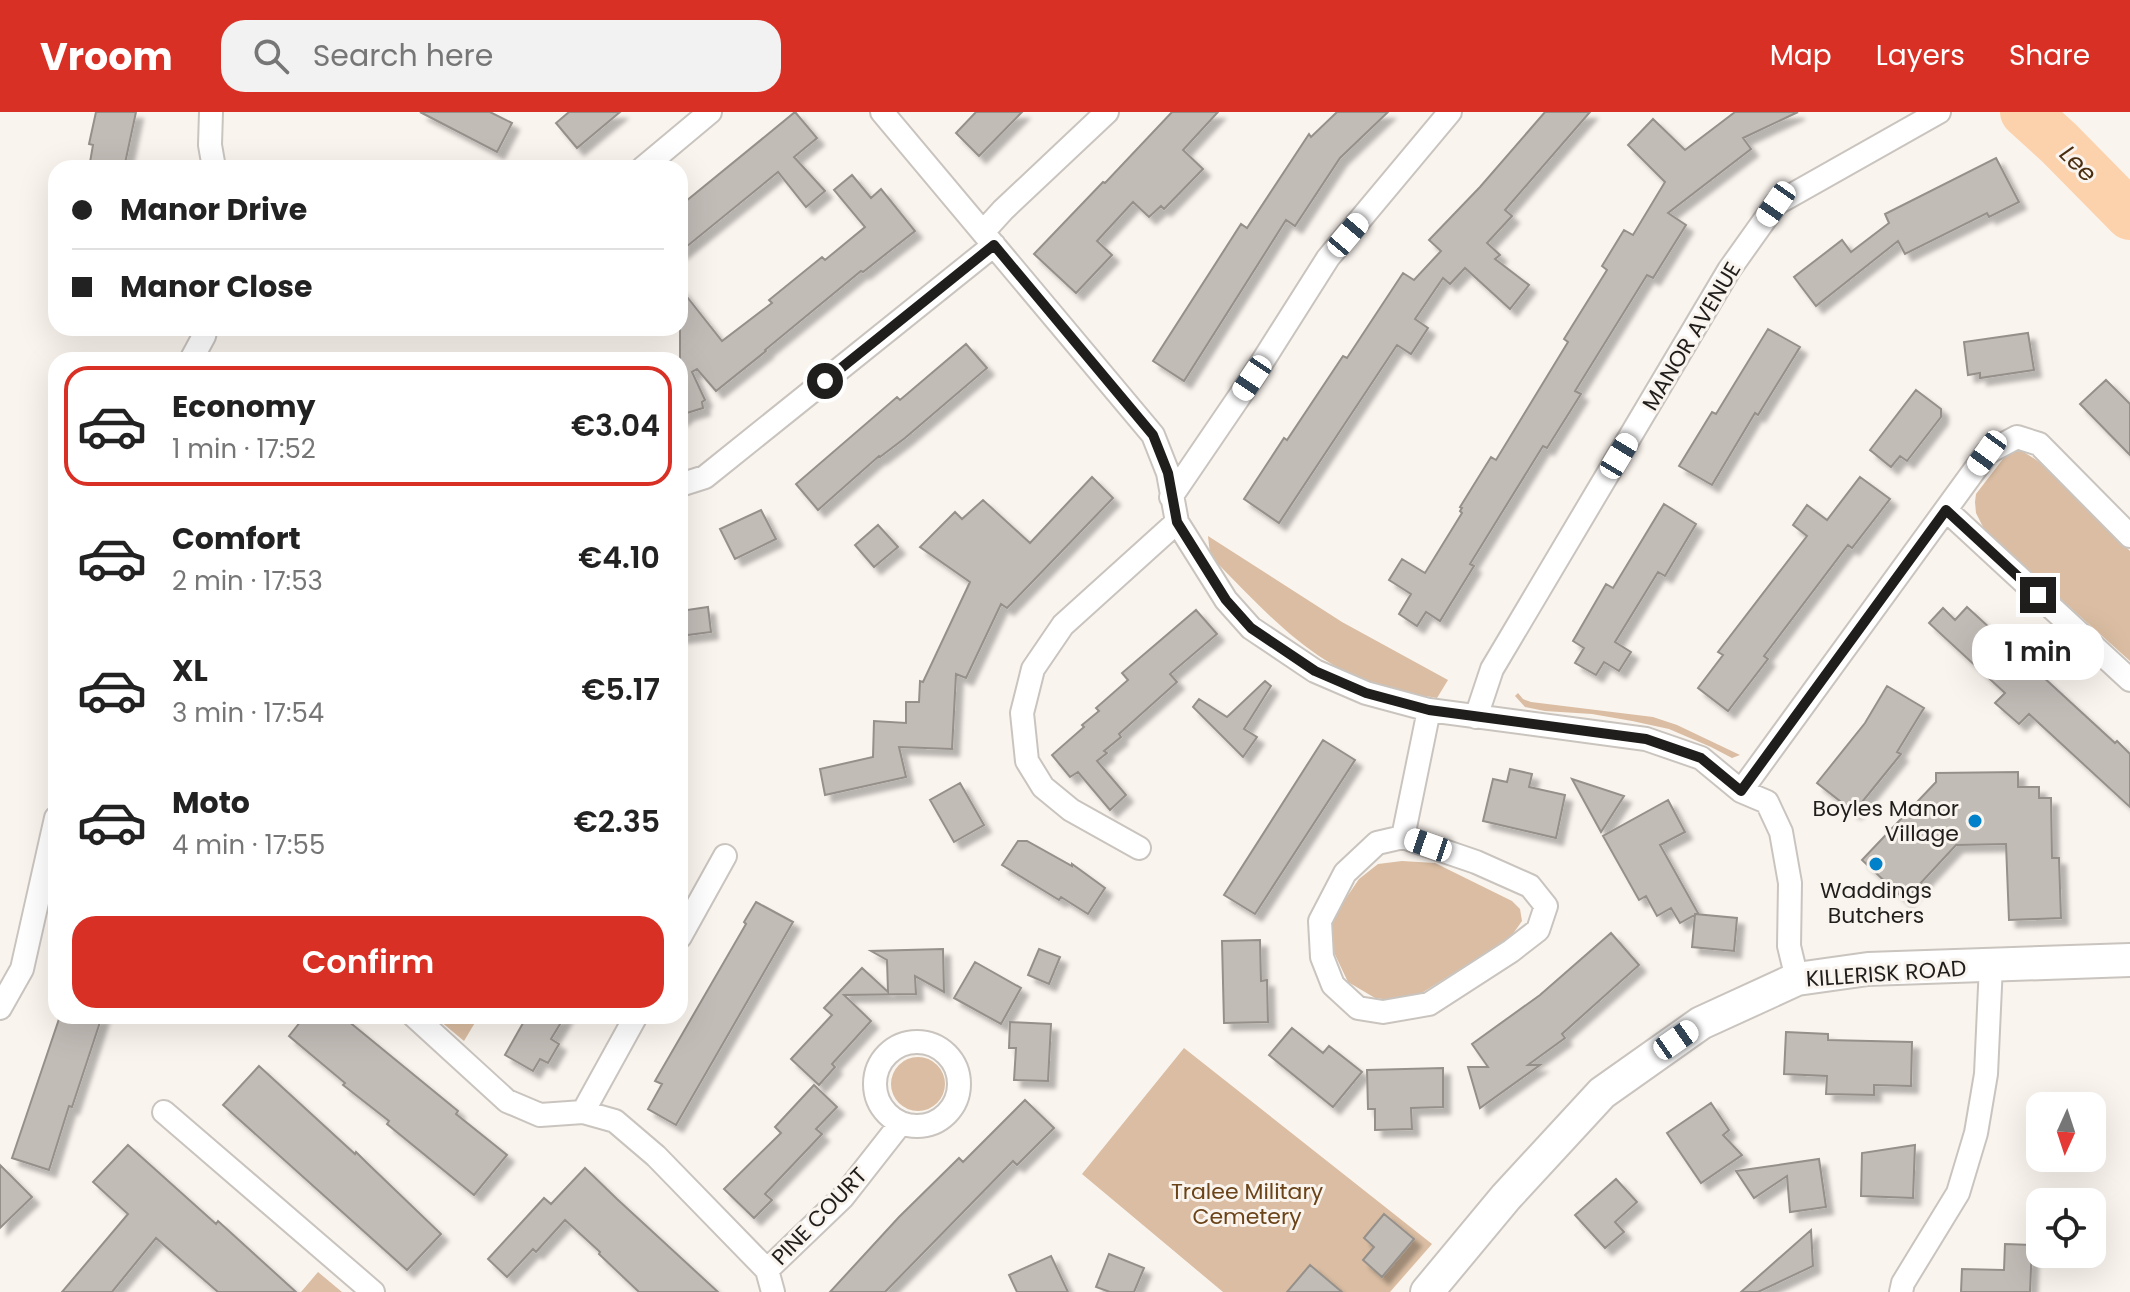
<!DOCTYPE html>
<meta charset="utf-8">
<style>
body{margin:0;font-family:Poppins,sans-serif;background:#f2f2f2;color:#222;height:100vh;display:flex;flex-direction:column;font-size:30px;white-space:nowrap}
*{box-sizing:border-box;margin:0}
p{font-size:26px;color:#767676}
.icon{flex:none;width:44px;height:44px;fill:none;stroke:currentColor;stroke-width:2;stroke-linecap:round;stroke-linejoin:round}
.map{position:relative;flex:1;overflow:hidden}
.details{position:absolute;left:48px;top:240px;width:640px;height:672px;display:flex;flex-direction:column;background:#fff;border-radius:24px;box-shadow:0 8px 32px #0002}
.details>*{flex:none}
.banner{position:absolute;left:48px;top:48px;width:640px;height:176px;border-radius:24px;box-shadow:0 8px 32px #0002;display:grid;align-content:center;height:176px;padding:0 24px;background:#fff}
.needle{width:52px;rotate:183deg}
.fabs{position:absolute;left:2026px;top:980px;display:grid;gap:16px}
.fabs a{display:grid;place-items:center;width:80px;height:80px;border-radius:16px;background:#fff;box-shadow:0 8px 32px #0002;font-size:40px}
.end{position:absolute;width:36px;height:36px;margin:-18px;border:10px solid #201e1c;background:#fff;box-shadow:0 0 0 4px #fff}
.from{border-radius:50%}
.bubble{position:absolute;height:56px;border-radius:24px;background:#fff;box-shadow:0 8px 32px #0002;font-size:26px;font-weight:600;line-height:56px;text-align:center}
.car{position:absolute;width:24px;height:48px;margin:-24px -12px;border-radius:10px;box-shadow:0 0 6px 2px #0007;background:linear-gradient(#fff 24%,#345 0 40%,#fff 0 76%,#345 0 86%,#fff 0)}
.banner b{display:flex;align-items:center;gap:28px;height:76px;font-size:30px}
.banner b+b{border-top:2px solid #e0e0e0}
.banner i{width:20px;height:20px;background:#222}
ul{padding:14px 0 0;list-style:none}
li{display:flex;align-items:center;gap:24px;height:120px;margin:0 16px 12px;padding:0 8px;border:4px solid transparent;border-radius:24px}
li div{flex:1}
li b{display:block;font-size:30px}
li em{font-style:normal;font-weight:600}
li.on{border-color:#d93025}
li>.icon{width:72px;height:72px;stroke-width:1.5}
.button{display:flex;gap:16px;margin-top:auto;padding:16px 24px}
.button a{flex:1;height:92px;border-radius:24px;background:#d93025;color:#fff;font-size:32px;font-weight:600;line-height:92px;text-align:center}
header{display:flex;align-items:center;gap:48px;box-sizing:border-box;height:112px;padding:0 40px;background:#d93025;color:#fff}
header strong{font-size:38px}
nav{display:flex;gap:44px;margin-inline-start:auto;font-size:28px}
.search{width:560px;height:72px;background:#f2f2f2;display:flex;align-items:center;gap:20px;box-sizing:border-box;padding:0 28px;border-radius:24px;color:#767676;font-size:30px}
.map>svg:first-child{display:block}
.green{fill:#dabda2}
.lines{fill:none;stroke-linecap:round;stroke-linejoin:round}
.river{stroke:#fcd2ac;stroke-width:50}
.building{fill:#c2bcb7;stroke:#96908b;stroke-width:2;filter:url(#shadow)}
.minor-casing{stroke:#cac4bf;stroke-width:26}
.secondary-casing{stroke:#cac4bf;stroke-width:36}
.minor{stroke:#fff;stroke-width:22}
.secondary{stroke:#fff;stroke-width:32}
.route{stroke:#201e1c;stroke-width:10}
.poi-dot{fill:#0081c9;stroke:#faf4ee;stroke-width:3}
.labels{text-anchor:middle;stroke-width:6;stroke-linejoin:round;paint-order:stroke}
.street-label{font-size:22px;fill:#201e1c;stroke:#faf4ee}
.poi-label{font-size:22px;fill:#201e1c;stroke:#faf4ee;text-anchor:end}
.park-label{font-size:22px;fill:#6b4318;stroke:#faf4ee}
.water-label{font-size:24px;font-style:italic;fill:#4a2e10;stroke:#faf4ee}
</style>
<header>
<strong>Vroom</strong>
<div class="search"><svg class="icon" aria-label="search" viewBox="0 0 24 24"><circle cx="10" cy="10" r="6"/><path d="M15 15l6 6"/></svg>Search here</div>
<nav><a>Map</a><a>Layers</a><a>Share</a></nav>
</header>
<div class="map">
<svg width="2130" height="1180" viewBox="0 0 2130 1180">
<defs>
<filter id="shadow"><feDropShadow dx="7" dy="7" stdDeviation="2" flood-color="#0004"/></filter>
</defs>
<rect width="100%" height="100%" fill="#faf4ee"/>
<path class="green" d="M2018,338C2047,347 2106,415 2130,439V549L1985,419L1976,401L1975,390L1976,382L2006,343Z
M1208,424L1342,510L1448,568L1437,586C1423,583 1408,583 1394,579C1317,557 1273,508 1219,453L1210,442Z
M1518,581L1523,587L1531,590L1653,605L1677,613L1740,643L1732,646L1711,635L1669,617L1632,609L1592,602L1545,599L1525,595L1515,584Z
M1402,749L1435,751L1512,789L1520,797L1522,809L1510,826L1412,887L1397,889L1375,886L1348,870L1329,830L1332,807L1359,767L1378,752Z
M434,904H479L464,929Z
M1184,936L1432,1132L1390,1180H1223L1082,1062Z
M891 972a27 27 0 1 1 54 0a27 27 0 1 1-54 0Z
M318,1160L342,1180H301Z"/>
<g class="lines">
<path class="river" d="M2025,0L2059,31L2130,103"/>
</g>
<path class="building" d="M96,0H136L124,56H89L93,33L89,32Z
M420,0H490L512,11L497,40Z
M569,0H620L577,36L556,11Z
M795,0L817,26L794,45L825,79L806,95L778,60L680,140V94Z
M976,0H1022L979,44L956,21Z
M1172,0H1218L1183,38L1203,57L1164,97L1161,94L1149,105L1133,90L1097,129L1112,143L1076,181L1034,142L1103,70L1105,71Z
M1337,0H1388L1340,46L1295,114L1286,108L1184,269L1153,249L1241,112L1247,116L1309,22L1311,25Z
M1545,0H1590L1505,98L1512,104L1487,131L1500,143L1495,147L1529,173L1510,197L1465,156L1450,172L1443,166L1415,207L1428,216L1411,242L1397,233L1279,411L1244,387L1284,326L1287,328L1343,244L1347,246L1403,161L1414,168L1441,139L1429,128L1480,75Z
M1735,0H1798L1743,26L1751,37L1668,101L1686,113L1653,166L1647,163L1575,279L1581,282L1547,336L1543,334L1470,452L1474,454L1440,509L1426,500L1417,514L1399,502L1411,482L1389,468L1402,447L1425,461L1462,401L1460,399L1462,396L1460,395L1491,345L1496,348L1568,230L1564,227L1607,158L1602,154L1624,118L1633,123L1665,70L1628,33L1653,7L1685,38Z
M1996,46L2019,90L1989,105L1987,101L1905,142L1898,129L1816,194L1794,165L1842,128L1851,140L1889,111L1885,102Z
M852,63L871,86L881,77L915,119L863,160L861,159L765,238L766,239L716,279L697,257L692,260L705,288L702,290L703,296L687,301L680,307V176L722,229L772,191L769,188L822,145L825,148L865,115L834,78Z
M1768,217L1800,235L1758,303L1755,301L1712,373L1679,354L1712,300L1716,302Z
M2028,221L2034,258L1980,266V261L1968,263L1964,230Z
M966,232L987,256L905,326L880,345L879,344L818,398L796,372L897,285L900,288Z
M2106,268L2130,292V343L2080,292Z
M1916,278L1941,297V305L1907,349L1900,344L1891,355L1870,338Z
M1092,365L1113,386L1007,496L1001,492L966,566L956,562L952,637L899,635L906,665L825,683L820,657L873,645L874,609L906,611V590H919L920,569L923,570L970,470L920,435L955,400L962,407L983,388L1030,431Z
M1860,365L1890,387L1852,436L1848,433L1764,544L1768,547L1728,599L1698,576L1723,543L1718,540L1807,424L1793,413L1807,393L1827,408Z
M1664,392L1696,412L1665,464L1658,460L1615,530L1631,540L1619,559L1604,550L1596,563L1575,551L1584,536L1573,529L1606,472L1613,476Z
M761,398L776,427L735,447L720,417Z
M878,413L898,435L874,455L855,433Z
M708,495L711,520L680,524V499Z
M1967,495L2115,631L2117,629L2130,642V695L2029,602L2019,612L1995,591L2005,581L1929,511L1943,496L1955,508Z
M1196,498L1217,522L1170,562L1177,570L1119,622L1121,625L1104,639L1107,641L1097,649L1126,683L1110,698L1078,660L1070,665L1052,643L1084,615L1082,613L1099,599L1096,596L1128,568L1122,561Z
M1265,569L1271,574L1244,617L1257,625L1243,645L1193,595L1199,587L1227,605Z
M1887,574L1924,596L1897,640L1901,642L1854,700L1817,671L1865,611Z
M1323,628L1355,648L1255,802L1224,783Z
M1510,657L1532,662L1529,675L1565,683L1556,726L1483,709L1493,667L1507,670Z
M2018,660V675H2039V686H2051L2052,746H2059L2061,806L2009,808L2006,732L1956,733L1905,788L1862,748L1936,670V661Z
M1572,667L1624,684L1601,720Z
M960,671L984,713L954,730L930,688Z
M1668,688L1685,720L1660,733L1698,801L1680,811L1671,796L1657,804L1646,784L1639,788L1603,724Z
M1018,729H1027L1072,754V752L1105,776L1088,802L1061,785L1059,788L1002,753Z
M756,790L793,810L676,1013L648,997L662,972L655,969L746,812L744,810Z
M1695,802L1737,806L1734,839L1692,835Z
M1611,821L1639,853L1562,922L1565,926L1528,953H1540L1480,996L1468,955H1488L1472,932L1540,883Z
M1260,828L1261,869L1267,868L1268,910L1224,911L1222,829Z
M943,837L944,880L915,864L916,882L844,883L871,909L832,952L835,955L819,973L791,947L832,903L824,896L862,856L888,880L887,848L871,839Z
M1039,837L1060,845L1049,872L1028,863Z
M975,850L1021,876L1001,912L954,886Z
M60,904H102L72,995L69,994L49,1058L12,1046Z
M305,904H342L458,999L456,1002L507,1043L474,1083L387,1012L389,1009L343,973L345,971L289,924Z
M527,904H565L551,927L559,932L548,951L540,947L533,959L505,943Z
M1010,910L1051,912L1048,969L1014,968L1016,936H1009Z
M1292,916L1323,941L1329,934L1362,960L1333,995L1269,943Z
M1786,920L1828,922V928L1912,930L1911,974L1874,973V983L1826,982L1827,964L1784,962Z
M259,954L355,1042L356,1040L366,1050L441,1122L407,1158L223,993Z
M1443,956V995L1411,996L1412,1017L1375,1018V997H1368L1367,958Z
M814,973L837,995L816,1017L822,1022L765,1082L772,1088L754,1106L724,1077L781,1021L775,1015Z
M1025,988L1054,1016L1017,1053L1013,1049L885,1180H830L899,1105L959,1046L963,1050Z
M1711,991L1729,1018L1723,1023L1742,1043L1701,1071L1667,1021Z
M128,1033L216,1112L218,1109L296,1180H218L156,1126L112,1180H62L128,1102L93,1070Z
M1915,1033L1913,1086L1861,1084L1862,1041Z
M1819,1047L1826,1095L1790,1100L1787,1064L1754,1086L1736,1059Z
M0,1053L32,1085L0,1116Z
M585,1056L617,1087L718,1180H639L599,1142L600,1140L565,1108L536,1140L533,1137L507,1165L488,1147L544,1086L551,1092Z
M1616,1067L1637,1090L1615,1110L1624,1120L1605,1136L1575,1103Z
M1384,1102L1414,1127L1382,1165L1363,1148L1374,1135L1364,1126Z
M1811,1118L1813,1154L1758,1180H1741Z
M2005,1132L2032,1133L2030,1180H1961L1962,1157L2004,1158Z
M1109,1142L1144,1156L1134,1180H1110L1096,1175Z
M1051,1144L1068,1180H1017L1009,1163Z
M1310,1153L1342,1180H1287Z"/>
<g class="lines">
<g class="minor-casing">
<path id="minor" d="M211,0L210,33L214,56
M882,0L1153,323L1168,361L1177,410L1226,488L1251,516L1315,559L1366,581L1429,598L1646,627L1701,646L1741,679L1767,690L1781,720L1790,771L1789,834L1797,867
M643,56L710,0
M983,120L1003,98L1107,0
M191,248L204,224L206,216
M680,373L705,365L994,133
M1171,385L1252,266L1328,146L1450,0
M1946,398L2130,568
M1476,605L1492,557L1729,158L1776,92L1939,0
M1741,679L1987,341L2017,325L2039,332L2130,424
M1403,725L1476,750L1530,774L1546,794L1538,818L1511,839L1429,892L1383,900L1358,896L1333,873L1322,845L1320,809L1345,761L1377,731L1403,725L1429,598
M1139,736L1071,698L1043,675L1027,649L1022,601L1033,557L1063,513L1177,410
M680,825L725,744
M0,896L22,857L56,706
M414,904L507,989L540,1003L583,1000L615,1009L656,1044L767,1158L773,1180
M875 972a42 42 0 1 1 84 0a42 42 0 1 1-84 0Z
M164,1000L373,1180
M583,1000L636,904
M767,1158L843,1085L901,1011
M1901,1180L1903,1171L1958,1081L1976,1021L1986,962L1991,853"/>
</g>
<g class="secondary-casing">
<path id="secondary" d="M1427,1180L1506,1085L1602,981L1701,911L1797,867L1868,857L2130,848"/>
</g>
<use href="#minor" class="minor"/>
<use href="#secondary" class="secondary"/>
</g>
<g class="lines">
<path class="route" d="M825,269L994,133L1153,323L1168,361L1177,410L1226,488L1251,516L1315,559L1366,581L1429,598L1646,627L1701,646L1741,679L1946,398L2038,483"/>
</g>
<g class="poi-dot">
<circle cx="1975" cy="709" r="8"/>
<circle cx="1876" cy="752" r="8"/>
</g>
<g class="labels">
<g class="street-label">
<text transform="translate(1691 224) rotate(-59)" y="8">MANOR AVENUE</text>
<text transform="translate(1886 861) rotate(-4)" y="8">KILLERISK ROAD</text>
<text transform="translate(819 1104) rotate(-46)" y="8">PINE COURT</text>
</g>
<g class="poi-label">
<text x="1959" y="704">Boyles Manor<tspan x="1959" dy="25">Village</tspan></text>
<text x="1876" y="786" text-anchor="middle">Waddings<tspan x="1876" dy="25">Butchers</tspan></text>
</g>
<g class="park-label">
<text x="1247" y="1087">Tralee Military<tspan x="1247" dy="25">Cemetery</tspan></text>
</g>
<g class="water-label">
<text transform="translate(2078 52) rotate(45)" y="8">Lee</text>
</g>
</g>
</svg>
<div class="fabs">
<a><svg class="needle" viewBox="-14 -14 28 28"><path d="M0-13l5 13h-10z" fill="#e53935"/><path d="M0 13l5-13h-10z" fill="#767676"/></svg></a>
<a><svg class="icon" aria-label="locate" viewBox="0 0 24 24"><circle cx="12" cy="12" r="6"/><path d="M12 2v4M12 18v4M2 12h4M18 12h4"/></svg></a>
</div>
<i class="end from" style="left:825px;top:269px"></i>
<i class="end" style="left:2038px;top:483px"></i>
<div class="bubble" style="left:1972px;top:512px;width:132px">1 min</div>
<i class="car" style="left:1776px;top:92px;rotate:215deg"></i>
<i class="car" style="left:1348px;top:123px;rotate:40deg"></i>
<i class="car" style="left:1252px;top:266px;rotate:214deg"></i>
<i class="car" style="left:1987px;top:341px;rotate:216deg"></i>
<i class="car" style="left:1619px;top:344px;rotate:31deg"></i>
<i class="car" style="left:1428px;top:733px;rotate:289deg"></i>
<i class="car" style="left:1676px;top:928px;rotate:55deg"></i>
<div class="banner">
<b><i class="from"></i>Manor Drive</b>
<b><i></i>Manor Close</b>
</div>
<section class="details">
<ul>
<li class="on"><svg class="icon" aria-label="car" viewBox="0 0 24 24"><path d="M5 17H2v-5l4-1 3-4h7l3 4 3 1v5h-3M9 17h6M6 11h13"/><circle cx="7" cy="17" r="2"/><circle cx="17" cy="17" r="2"/></svg><div><b>Economy</b><p>1 min · 17:52</p></div><em>€3.04</em></li>
<li><svg class="icon" aria-label="car" viewBox="0 0 24 24"><path d="M5 17H2v-5l4-1 3-4h7l3 4 3 1v5h-3M9 17h6M6 11h13"/><circle cx="7" cy="17" r="2"/><circle cx="17" cy="17" r="2"/></svg><div><b>Comfort</b><p>2 min · 17:53</p></div><em>€4.10</em></li>
<li><svg class="icon" aria-label="car" viewBox="0 0 24 24"><path d="M5 17H2v-5l4-1 3-4h7l3 4 3 1v5h-3M9 17h6M6 11h13"/><circle cx="7" cy="17" r="2"/><circle cx="17" cy="17" r="2"/></svg><div><b>XL</b><p>3 min · 17:54</p></div><em>€5.17</em></li>
<li><svg class="icon" aria-label="car" viewBox="0 0 24 24"><path d="M5 17H2v-5l4-1 3-4h7l3 4 3 1v5h-3M9 17h6M6 11h13"/><circle cx="7" cy="17" r="2"/><circle cx="17" cy="17" r="2"/></svg><div><b>Moto</b><p>4 min · 17:55</p></div><em>€2.35</em></li>
</ul>
<div class="button"><a>Confirm</a></div>
</section>
</div>
